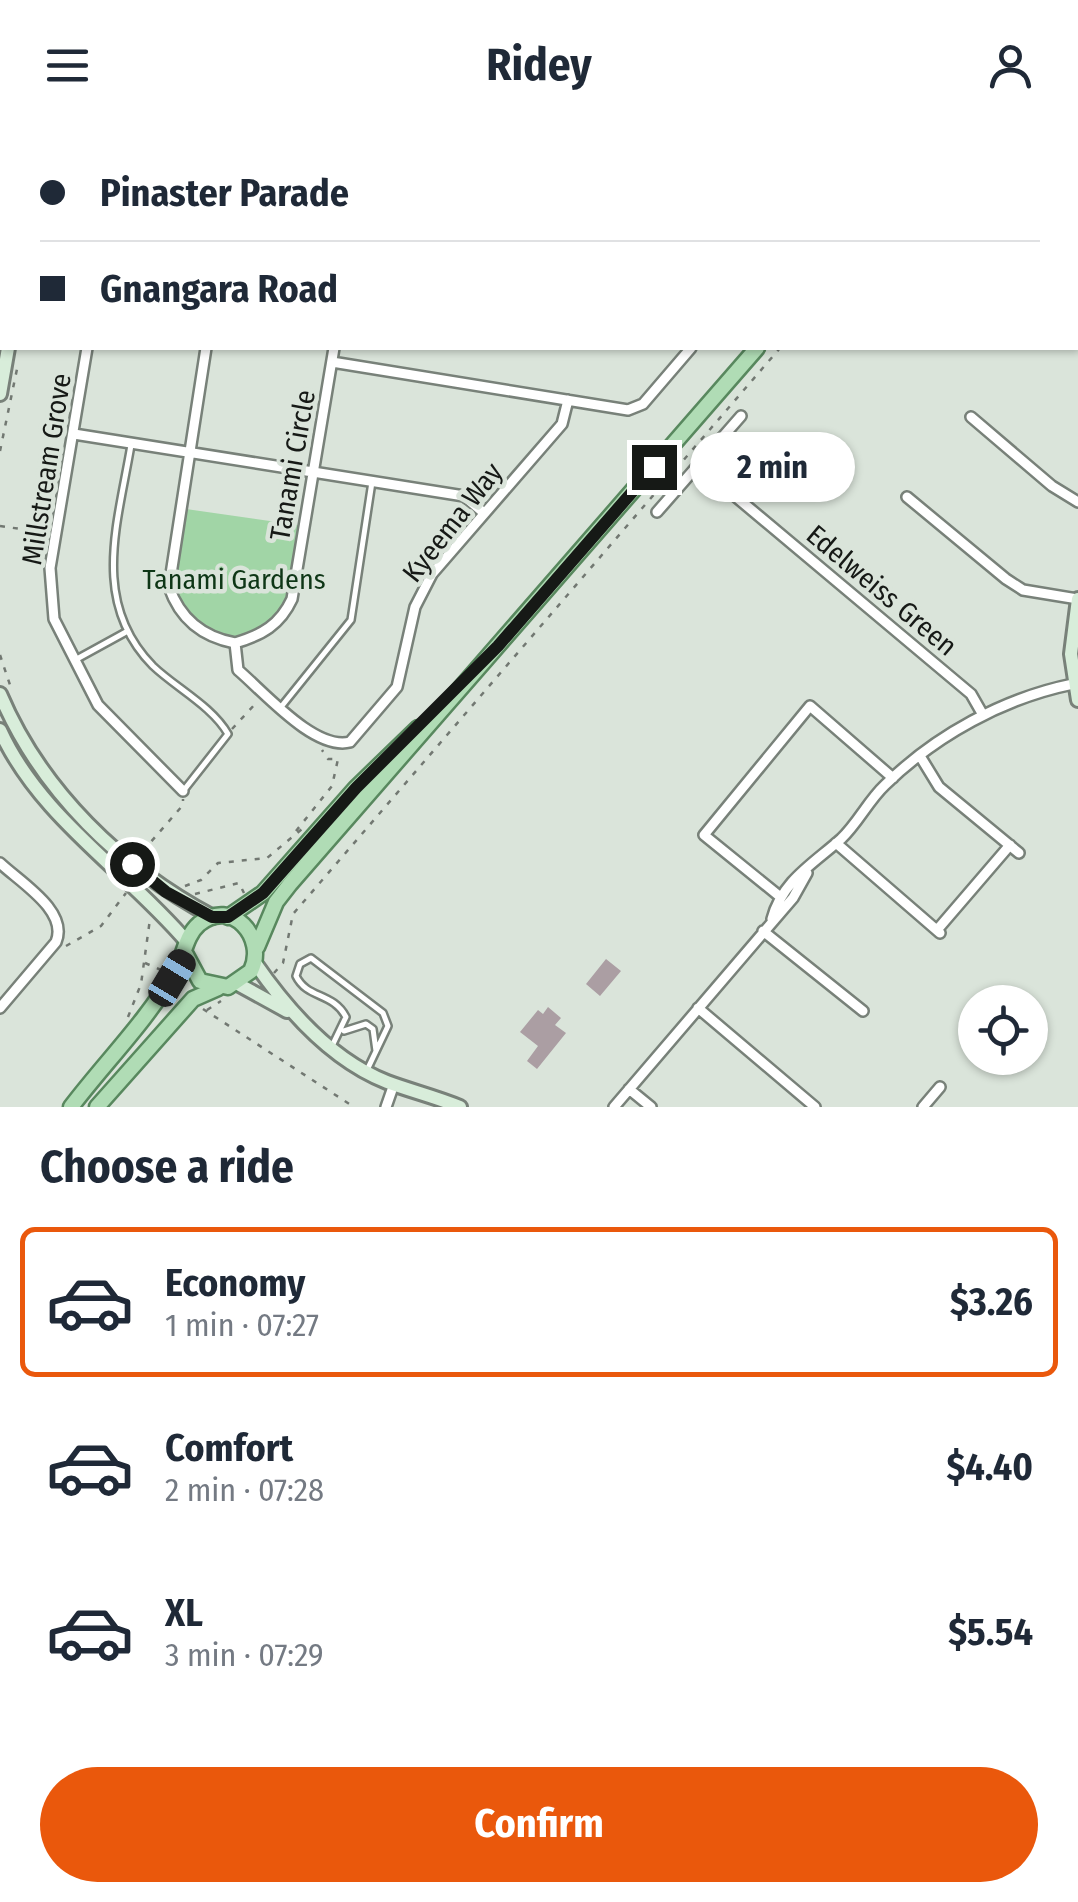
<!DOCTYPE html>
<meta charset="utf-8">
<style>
body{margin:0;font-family:"Fira Sans Condensed",sans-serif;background:#f2f2f3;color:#1f2937;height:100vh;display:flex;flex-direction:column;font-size:38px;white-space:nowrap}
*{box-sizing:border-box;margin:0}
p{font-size:32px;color:#747a83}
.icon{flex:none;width:55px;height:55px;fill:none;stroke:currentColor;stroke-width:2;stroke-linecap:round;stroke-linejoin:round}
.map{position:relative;height:977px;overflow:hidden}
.sheet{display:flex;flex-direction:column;background:#fff;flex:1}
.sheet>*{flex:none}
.guide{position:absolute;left:0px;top:0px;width:1080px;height:220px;box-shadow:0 2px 8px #0004;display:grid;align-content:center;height:220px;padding:0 40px;background:#fff}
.fabs{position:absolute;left:958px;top:855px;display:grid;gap:20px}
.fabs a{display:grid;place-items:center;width:90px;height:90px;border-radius:50%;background:#fff;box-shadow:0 2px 8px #0004;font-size:50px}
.end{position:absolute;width:45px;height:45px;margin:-22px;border:12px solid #161916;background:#fff;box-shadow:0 0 0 5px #fff}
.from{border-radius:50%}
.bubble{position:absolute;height:70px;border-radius:35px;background:#fff;box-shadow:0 2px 8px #0004;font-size:32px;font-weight:700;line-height:70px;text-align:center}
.car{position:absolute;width:30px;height:60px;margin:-30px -15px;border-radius:12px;box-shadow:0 0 8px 2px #0007;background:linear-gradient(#222 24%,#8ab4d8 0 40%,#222 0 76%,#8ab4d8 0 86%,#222 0)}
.guide b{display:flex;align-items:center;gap:35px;height:95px;font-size:38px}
.guide b+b{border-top:2px solid #e0e1e3}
.guide i{width:25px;height:25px;background:#1f2937}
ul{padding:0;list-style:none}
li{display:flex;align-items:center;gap:30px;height:150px;margin:0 20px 15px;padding:0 20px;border:5px solid transparent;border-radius:15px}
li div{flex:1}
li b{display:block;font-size:38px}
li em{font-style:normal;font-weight:700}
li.on{border-color:#ea580c}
li>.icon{width:90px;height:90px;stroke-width:1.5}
h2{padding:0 40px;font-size:45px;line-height:120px}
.button{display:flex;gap:20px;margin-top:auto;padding:20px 40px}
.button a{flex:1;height:115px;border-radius:60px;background:#ea580c;color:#fff;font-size:40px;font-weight:700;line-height:115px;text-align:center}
header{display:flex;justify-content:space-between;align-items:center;height:130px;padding:0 40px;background:#fff;font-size:45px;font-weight:700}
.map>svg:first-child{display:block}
.green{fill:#a1d5a6}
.building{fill:#ab9ea3}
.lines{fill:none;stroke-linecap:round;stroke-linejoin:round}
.lane-casing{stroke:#788179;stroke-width:10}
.street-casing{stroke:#788179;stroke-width:14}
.secondary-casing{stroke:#788179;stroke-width:18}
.primary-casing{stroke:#58885e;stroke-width:19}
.path{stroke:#727872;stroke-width:2.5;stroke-dasharray:5 8;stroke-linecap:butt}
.lane{stroke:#fff;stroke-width:5}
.street{stroke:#fff;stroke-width:9}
.secondary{stroke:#d8edda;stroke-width:12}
.primary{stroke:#b0dcb5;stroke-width:14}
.route{stroke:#161916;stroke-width:12}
.labels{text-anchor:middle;stroke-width:9;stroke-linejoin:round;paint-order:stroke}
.street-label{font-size:28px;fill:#161916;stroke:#dae4da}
.park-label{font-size:28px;fill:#0e3616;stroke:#dae4da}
</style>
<header><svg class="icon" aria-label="menu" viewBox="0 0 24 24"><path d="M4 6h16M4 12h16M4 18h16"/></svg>Ridey<svg class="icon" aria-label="person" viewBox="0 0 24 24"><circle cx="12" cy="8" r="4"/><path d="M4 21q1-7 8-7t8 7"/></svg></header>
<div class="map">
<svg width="1078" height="977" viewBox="0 0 1078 977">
<rect width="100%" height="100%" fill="#dae4da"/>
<path class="green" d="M23,0H496L497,2H24Z
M179,378L305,396L283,487L235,513C154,482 167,453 179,378Z"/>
<path class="building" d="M606,829L621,841L600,866L586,854Z
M548,877L561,888L555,895L566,903L537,939L527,931L538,916L520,902L538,880L543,884Z"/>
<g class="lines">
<g class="lane-casing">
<path id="lane" d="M131,315C118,393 90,472 153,536C176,558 212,576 228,604L184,660
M75,530L126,502
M281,577L351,490L372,352
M344,901L366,894L373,899L376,921
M332,916L346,887C333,862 307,869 296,846L300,834L311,828L383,883L388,896L368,938"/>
</g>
<g class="street-casing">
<path id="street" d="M496,0L497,2
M790,0V2
M645,2V0
M1061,2L1063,0
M87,218L50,438L54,489L98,575L183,661
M206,218L169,457C180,489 203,507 235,513C262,505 280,495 292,469L334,218
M332,232L628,280L643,274L691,218
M971,287L1052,356L1078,372
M74,304L464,366L484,383
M698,335L971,564L983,585
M907,367L1006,449L1023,460L1078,469
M657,382L741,286
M235,513L238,540C265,563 315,621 350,612L397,557L415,477L432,444L562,294L568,270
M920,626L939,657L1019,723
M836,713L940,803
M0,733C20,752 69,781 56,812L0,878
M778,765L704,705L810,576L893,648
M772,789C782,751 813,734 841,709C858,693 868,671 885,655C936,605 1004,568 1073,554
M937,800L1010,715
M763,801L863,881
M698,878L815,977
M629,959L651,977
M386,977L394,954
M614,977L793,768L807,743
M923,977L940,957"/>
</g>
<g class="secondary-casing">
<path id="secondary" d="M23,0L24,2
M1,10L2,0
M0,38L2,40
M0,184L2,172
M0,264L8,218
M1078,469L1071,524L1078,570
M0,564C41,661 121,738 213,787
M0,600C40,688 126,740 187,812
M255,833C288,881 331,930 387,952C411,961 436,967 460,977
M238,854L287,881"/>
</g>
<g class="primary-casing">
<path id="primary" d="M944,2L946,0
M228,787L263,763L356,658L418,598
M257,817L276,772L290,754L757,218
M71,977C106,931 146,892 175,842C184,827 185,806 199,794C232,767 267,808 251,841L228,857L200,851L186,825
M97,977L193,869L218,858"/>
</g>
<path class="path" d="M132,0L133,2
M202,0L215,2
M371,0L374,2
M303,2L304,0
M974,2L975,0
M0,56H2
M0,61V72
M0,321L17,239
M0,396L48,403
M0,525L12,561
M232,599L257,572
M296,701L332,656L338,629H328L322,620
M126,713L143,726
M143,721L183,675V669
M185,756L201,750L218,733L267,728L302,699
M195,764L239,753L244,763
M66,816L101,796L126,763
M145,833L161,840
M274,843L283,833L293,784L780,218
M203,879L354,977
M207,880L221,871
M128,887L141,854L150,789"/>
<use href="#lane" class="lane"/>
<use href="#street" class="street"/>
<use href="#secondary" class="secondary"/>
<use href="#primary" class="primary"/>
</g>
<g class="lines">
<path class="route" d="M132,734L166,762L212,787H228L263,763L356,658L498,516L654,337"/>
</g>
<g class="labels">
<g class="street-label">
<text transform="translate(292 335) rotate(-80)" y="10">Tanami Circle</text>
<text transform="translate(46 339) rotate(-81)" y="10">Millstream Grove</text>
<text transform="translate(452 392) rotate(-52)" y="10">Kyeema Way</text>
<text transform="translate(882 460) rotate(40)" y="10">Edelweiss Green</text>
</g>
<g class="park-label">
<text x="234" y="459">Tanami Gardens</text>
</g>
</g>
</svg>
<div class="fabs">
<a><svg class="icon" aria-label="locate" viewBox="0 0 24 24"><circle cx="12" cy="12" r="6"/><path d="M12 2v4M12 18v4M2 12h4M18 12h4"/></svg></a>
</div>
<i class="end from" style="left:132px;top:734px"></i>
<i class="end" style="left:654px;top:337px"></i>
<div class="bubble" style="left:690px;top:302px;width:165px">2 min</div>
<i class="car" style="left:172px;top:848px;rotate:31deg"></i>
<div class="guide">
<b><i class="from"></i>Pinaster Parade</b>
<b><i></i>Gnangara Road</b>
</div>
</div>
<section class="sheet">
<h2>Choose a ride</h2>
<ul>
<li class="on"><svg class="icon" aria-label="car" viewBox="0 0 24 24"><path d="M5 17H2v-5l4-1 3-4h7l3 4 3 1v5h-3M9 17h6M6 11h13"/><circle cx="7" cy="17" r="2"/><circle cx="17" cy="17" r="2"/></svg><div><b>Economy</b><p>1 min · 07:27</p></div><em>$3.26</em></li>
<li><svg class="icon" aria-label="car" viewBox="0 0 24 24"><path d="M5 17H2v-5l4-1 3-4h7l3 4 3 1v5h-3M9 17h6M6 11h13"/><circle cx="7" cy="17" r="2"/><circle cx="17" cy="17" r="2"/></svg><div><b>Comfort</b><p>2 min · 07:28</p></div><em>$4.40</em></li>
<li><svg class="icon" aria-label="car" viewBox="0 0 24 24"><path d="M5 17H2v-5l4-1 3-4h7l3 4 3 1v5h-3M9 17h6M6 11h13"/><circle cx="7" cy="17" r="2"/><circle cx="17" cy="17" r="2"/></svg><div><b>XL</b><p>3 min · 07:29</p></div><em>$5.54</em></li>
</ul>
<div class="button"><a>Confirm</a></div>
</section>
